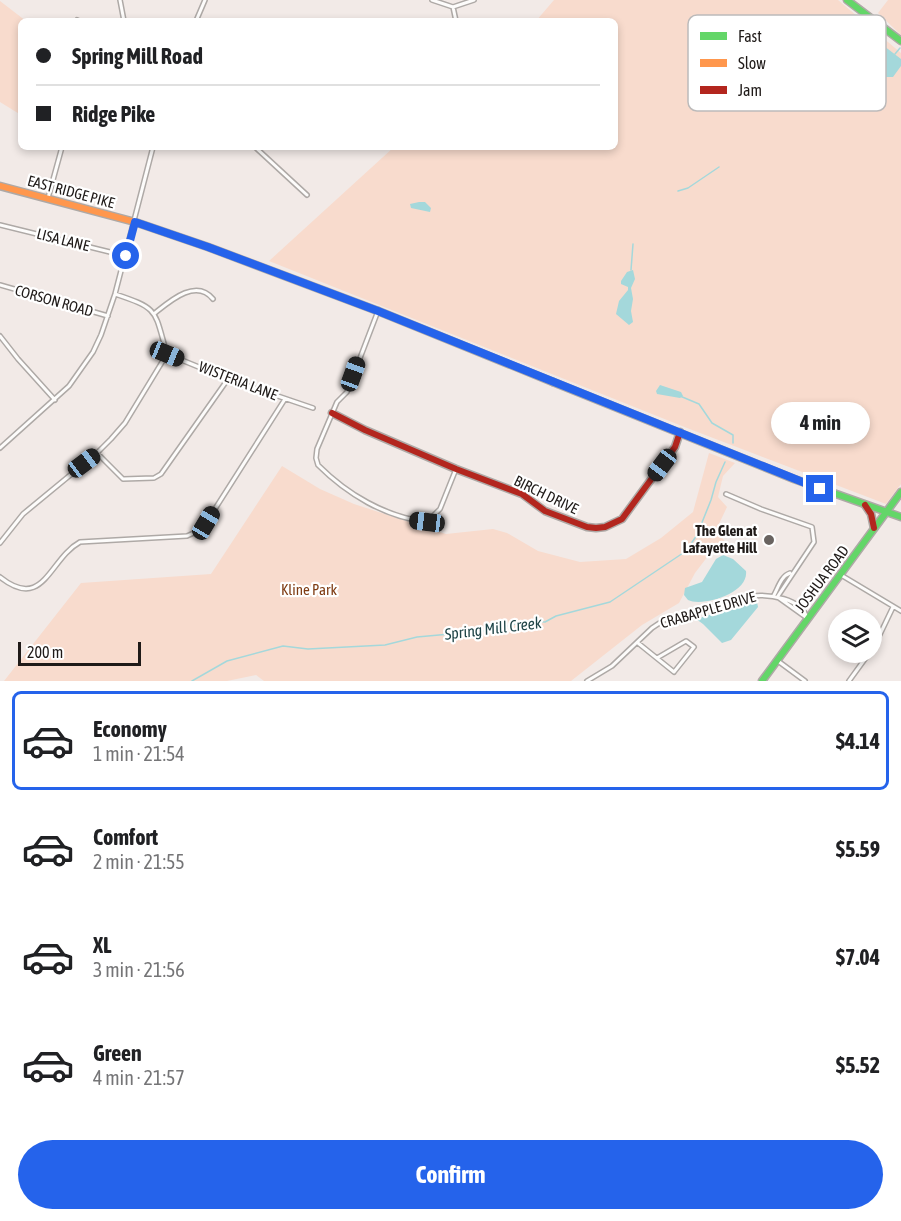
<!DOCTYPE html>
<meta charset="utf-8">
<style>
body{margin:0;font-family:"Asap Condensed",sans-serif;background:#f6f6f6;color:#202124;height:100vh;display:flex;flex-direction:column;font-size:22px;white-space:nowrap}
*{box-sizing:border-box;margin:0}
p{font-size:20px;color:#757577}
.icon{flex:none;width:33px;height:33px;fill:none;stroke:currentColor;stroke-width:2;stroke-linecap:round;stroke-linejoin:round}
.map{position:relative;height:681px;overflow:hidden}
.side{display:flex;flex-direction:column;background:#fff;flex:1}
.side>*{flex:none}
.top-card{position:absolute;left:18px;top:18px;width:600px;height:132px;border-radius:9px;box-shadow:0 3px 9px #0003;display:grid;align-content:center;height:132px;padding:0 18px;background:#fff}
.fabs{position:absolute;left:828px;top:609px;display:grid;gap:12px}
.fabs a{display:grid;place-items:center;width:54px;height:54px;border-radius:50%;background:#fff;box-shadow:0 3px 9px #0003;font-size:30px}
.scale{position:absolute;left:18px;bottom:15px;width:123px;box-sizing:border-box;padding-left:6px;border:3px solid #1f1a18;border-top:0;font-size:16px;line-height:21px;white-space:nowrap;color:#1f1a18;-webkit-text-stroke:4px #fff;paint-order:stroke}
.end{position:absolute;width:27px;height:27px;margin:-14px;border:8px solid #2563eb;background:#fff;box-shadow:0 0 0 3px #fff}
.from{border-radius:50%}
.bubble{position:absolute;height:42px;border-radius:21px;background:#fff;box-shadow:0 3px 9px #0003;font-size:20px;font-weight:700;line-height:42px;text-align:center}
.car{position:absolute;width:18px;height:36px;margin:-18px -9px;border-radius:8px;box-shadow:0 0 4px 2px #0007;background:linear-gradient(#222 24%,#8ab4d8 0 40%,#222 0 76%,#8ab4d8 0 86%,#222 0)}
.top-card b{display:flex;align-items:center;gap:21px;height:57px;font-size:22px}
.top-card b+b{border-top:2px solid #e0e0e0}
.top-card i{width:15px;height:15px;background:#202124}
ul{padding:10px 0 0;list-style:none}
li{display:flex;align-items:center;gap:18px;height:99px;margin:0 12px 9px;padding:0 6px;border:3px solid transparent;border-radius:9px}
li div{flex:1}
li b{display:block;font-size:22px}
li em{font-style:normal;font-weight:700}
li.active{border-color:#2563eb}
li>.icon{width:54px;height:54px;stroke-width:1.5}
.cta{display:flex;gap:12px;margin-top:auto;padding:12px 18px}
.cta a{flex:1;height:69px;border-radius:36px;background:#2563eb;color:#fff;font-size:24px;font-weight:700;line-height:69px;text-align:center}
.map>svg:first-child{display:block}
.green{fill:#f8dbcd}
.water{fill:#a4d8db}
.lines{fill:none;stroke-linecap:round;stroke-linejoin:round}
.stream{stroke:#a4d8db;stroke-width:1.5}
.street-casing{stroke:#aea9a6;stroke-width:6}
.fast-casing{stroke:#aea9a6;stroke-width:9}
.slow-casing{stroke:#aea9a6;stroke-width:9}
.jam-casing{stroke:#aea9a6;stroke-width:9}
.street{stroke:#fdfcfb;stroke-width:3}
.fast{stroke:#63d668;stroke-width:6}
.slow{stroke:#ff974d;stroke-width:6}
.jam{stroke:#b3261e;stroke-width:6}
.route{stroke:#2563eb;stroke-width:8}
.poi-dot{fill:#696360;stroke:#fff;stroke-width:2}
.labels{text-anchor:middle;stroke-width:4.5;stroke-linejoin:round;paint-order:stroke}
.street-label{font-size:15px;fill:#1f1a18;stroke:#fff}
.poi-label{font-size:15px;font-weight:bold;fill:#1f1a18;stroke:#fff;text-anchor:end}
.park-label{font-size:15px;fill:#7f3c13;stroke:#fff}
.water-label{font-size:16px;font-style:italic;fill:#1f4447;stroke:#fff}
.key{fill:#fff;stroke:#bcbaba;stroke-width:1.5}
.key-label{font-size:16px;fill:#1f1a18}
</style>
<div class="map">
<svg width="901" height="681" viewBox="0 0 901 681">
<rect width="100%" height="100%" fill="#f2eae7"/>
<path class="green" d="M554,0H838L901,53V484L886,504L687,428L269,261L394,147H615V21H536Z
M888,0H901V35L878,13Z
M0,1L26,21H21V115L0,102Z
M709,453L735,463L723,476L718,497L727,507L718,526L724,541L708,556L695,573L679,603L642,625L571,681H264L256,675L227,681H4L81,583L211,574L282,466L320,489L354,504L446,534L493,529L507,533L538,551L580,562L626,559L661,538L693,512Z"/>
<path class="water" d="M884,46L901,59V66L893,77H886L868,63L878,48Z
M419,202H425L431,208L430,212L411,208L410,204Z
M633,270L635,279L631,288L633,299L631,311L633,322L629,325L616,314L619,301L628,290V287L621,284V281L627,272Z
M660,385L681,392L683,396L680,398L657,394L656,391Z
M723,555L733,559L746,571C749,594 702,607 688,600L684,595L685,588L702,582L716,559Z
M751,602H757L758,607L731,640L722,643L703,624L696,619Z"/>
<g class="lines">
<path class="stream" d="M895,54L900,48
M678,191L688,188L719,167
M631,270L633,244
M680,396L699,404L712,423L733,435V443
M192,681L227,661L283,646L308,649L385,645L417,637L494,630L525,621L545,622L556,616L610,602L686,551L697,535L711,500L716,482L725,462"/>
<g class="street-casing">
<path id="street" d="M120,0L124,21
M432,0L453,7L474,0
M453,7L456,21
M77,20L79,21
M196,21L205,0
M255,147L307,195
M48,198L62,147
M0,225L126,256
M0,285L108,316
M115,294C160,309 154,310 167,354
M378,311L347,392L337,402L317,449L316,458L318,465C347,494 385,517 427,522L440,509L456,469
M155,313C170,301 196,278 213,299
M0,336L18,359L55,400
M167,354L228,379L313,408
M0,448L69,386L93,352L101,335L115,294L153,147
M97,453L123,479L154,478L161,474L228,379
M726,494L761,509L812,527L814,542L778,596
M0,543L23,514L97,453L111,439L125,423L167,354
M841,575L901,611
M0,577C44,612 49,559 80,542L187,536L198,531L206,523L285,399
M774,595C778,588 781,576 790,573
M779,598L807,618
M638,643L674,672L694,647L686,641L657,658
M872,651L893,607
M778,661L805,681
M587,681L612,666L652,628L664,620L751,596C769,594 801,598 807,618
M849,681L870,652"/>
</g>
<g class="fast-casing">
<path id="fast" d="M847,0L901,41
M553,382L794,479L901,517
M762,681L901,492"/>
</g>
<g class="slow-casing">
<path id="slow" d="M0,186L135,222L208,247L378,311"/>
</g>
<g class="jam-casing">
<path id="jam" d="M378,311L553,382
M332,413L365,430L456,469L522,494L545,511L587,527L596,528L605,527L622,519L675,447L680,432
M865,505L871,514L874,528"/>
</g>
<use href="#street" class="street"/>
<use href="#fast" class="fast"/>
<use href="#slow" class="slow"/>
<use href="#jam" class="jam"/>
</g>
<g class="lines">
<path class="route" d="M126,256L135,222L208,247L378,311L820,489"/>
</g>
<circle class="poi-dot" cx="769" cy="540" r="6"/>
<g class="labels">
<g class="street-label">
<text transform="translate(71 192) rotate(15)" y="5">EAST RIDGE PIKE</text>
<text transform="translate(63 240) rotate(14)" y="5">LISA LANE</text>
<text transform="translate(54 301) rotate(16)" y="5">CORSON ROAD</text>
<text transform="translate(238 381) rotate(21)" y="5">WISTERIA LANE</text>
<text transform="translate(546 495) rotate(26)" y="5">BIRCH DRIVE</text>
<text transform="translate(822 579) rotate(-53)" y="5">JOSHUA ROAD</text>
<text transform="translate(708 610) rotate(-16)" y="5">CRABAPPLE DRIVE</text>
</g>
<g class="poi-label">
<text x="757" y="536">The Glen at<tspan x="757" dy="17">Lafayette Hill</tspan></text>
</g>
<g class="park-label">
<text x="309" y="595">Kline Park</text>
</g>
<g class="water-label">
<text transform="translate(493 628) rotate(-7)" y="6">Spring Mill Creek</text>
</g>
</g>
<rect x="688" y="15" width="198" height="96" rx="9" class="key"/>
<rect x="700" y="32" width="27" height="8" fill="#63d668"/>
<rect x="700" y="59" width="27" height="8" fill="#ff974d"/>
<rect x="700" y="86" width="27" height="8" fill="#b3261e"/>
<g class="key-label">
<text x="738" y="42">Fast</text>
<text x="738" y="69">Slow</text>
<text x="738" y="96">Jam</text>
</g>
</svg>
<div class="fabs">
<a><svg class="icon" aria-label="layers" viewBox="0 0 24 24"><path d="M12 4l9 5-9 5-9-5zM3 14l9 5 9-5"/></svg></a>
</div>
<div class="scale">200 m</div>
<i class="end from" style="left:126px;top:256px"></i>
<i class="end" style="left:820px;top:489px"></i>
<div class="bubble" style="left:771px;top:402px;width:99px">4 min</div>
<i class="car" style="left:167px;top:354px;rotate:112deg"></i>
<i class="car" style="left:353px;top:374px;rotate:20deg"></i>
<i class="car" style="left:84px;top:463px;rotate:53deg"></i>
<i class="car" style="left:662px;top:465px;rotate:217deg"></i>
<i class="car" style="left:427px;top:522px;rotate:277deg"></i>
<i class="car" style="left:206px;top:523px;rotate:31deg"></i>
<div class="top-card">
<b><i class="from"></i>Spring Mill Road</b>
<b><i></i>Ridge Pike</b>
</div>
</div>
<section class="side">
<ul>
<li class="active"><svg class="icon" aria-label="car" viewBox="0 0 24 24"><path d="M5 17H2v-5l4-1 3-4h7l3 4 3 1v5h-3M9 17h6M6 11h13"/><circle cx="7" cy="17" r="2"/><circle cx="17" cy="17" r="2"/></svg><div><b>Economy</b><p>1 min · 21:54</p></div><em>$4.14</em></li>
<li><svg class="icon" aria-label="car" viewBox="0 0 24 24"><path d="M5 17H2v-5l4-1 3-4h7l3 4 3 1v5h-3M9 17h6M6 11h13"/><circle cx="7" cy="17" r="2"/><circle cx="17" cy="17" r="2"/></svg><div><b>Comfort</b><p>2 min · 21:55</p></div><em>$5.59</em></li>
<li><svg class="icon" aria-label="car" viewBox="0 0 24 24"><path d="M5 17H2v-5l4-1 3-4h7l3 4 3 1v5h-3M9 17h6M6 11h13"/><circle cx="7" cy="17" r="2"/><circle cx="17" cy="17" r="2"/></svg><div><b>XL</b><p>3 min · 21:56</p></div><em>$7.04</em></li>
<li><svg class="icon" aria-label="car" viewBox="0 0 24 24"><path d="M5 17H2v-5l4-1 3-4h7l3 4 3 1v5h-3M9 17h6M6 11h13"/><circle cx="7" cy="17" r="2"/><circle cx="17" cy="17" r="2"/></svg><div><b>Green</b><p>4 min · 21:57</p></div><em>$5.52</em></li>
</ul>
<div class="cta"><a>Confirm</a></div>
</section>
